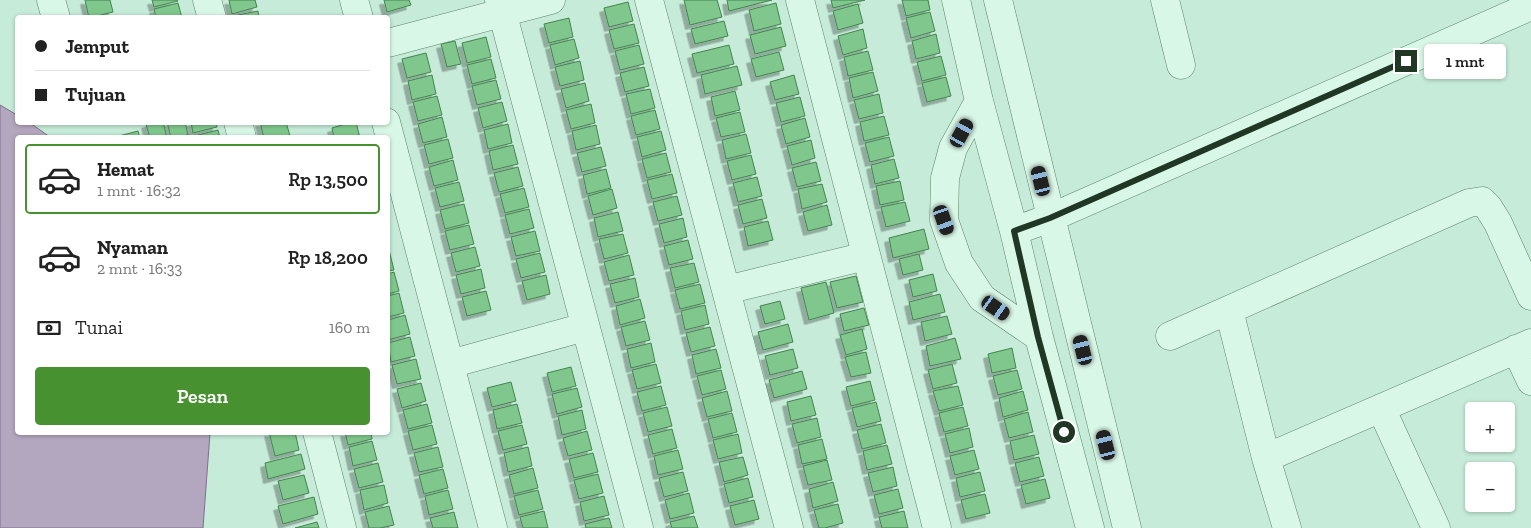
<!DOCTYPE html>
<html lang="id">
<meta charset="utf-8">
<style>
body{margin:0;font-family:"Zilla Slab",serif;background:#f6f6f6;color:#222;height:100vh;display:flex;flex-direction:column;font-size:19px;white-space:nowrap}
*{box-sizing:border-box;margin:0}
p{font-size:16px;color:#767676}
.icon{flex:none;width:28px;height:28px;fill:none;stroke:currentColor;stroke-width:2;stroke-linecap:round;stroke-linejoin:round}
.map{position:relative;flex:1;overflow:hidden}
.drawer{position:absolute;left:15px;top:135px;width:375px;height:300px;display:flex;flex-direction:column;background:#fff;border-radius:5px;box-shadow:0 1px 4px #0004}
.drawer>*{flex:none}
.hud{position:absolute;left:15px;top:15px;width:375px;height:110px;border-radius:5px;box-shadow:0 1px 4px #0004;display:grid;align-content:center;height:110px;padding:0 20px;background:#fff}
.controls{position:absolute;left:1465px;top:402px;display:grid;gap:10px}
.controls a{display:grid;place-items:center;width:50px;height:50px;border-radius:5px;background:#fff;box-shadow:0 1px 4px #0004;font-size:25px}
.end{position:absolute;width:22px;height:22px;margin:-11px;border:6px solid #203726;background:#fff;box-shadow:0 0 0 2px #fff}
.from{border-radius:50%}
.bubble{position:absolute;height:35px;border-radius:5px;background:#fff;box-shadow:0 1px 4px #0004;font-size:16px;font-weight:600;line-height:35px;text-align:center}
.car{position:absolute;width:15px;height:30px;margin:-15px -8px;border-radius:6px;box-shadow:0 0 4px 1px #0007;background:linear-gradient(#222 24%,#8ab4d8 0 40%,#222 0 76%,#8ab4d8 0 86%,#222 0)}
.hud b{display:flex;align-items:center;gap:18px;height:48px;font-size:19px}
.hud b+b{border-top:1px solid #e0e0e0}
.hud i{width:12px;height:12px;background:#222}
ul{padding:9px 0 0;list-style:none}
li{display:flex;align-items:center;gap:15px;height:70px;margin:0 10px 8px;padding:0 10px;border:2px solid transparent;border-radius:5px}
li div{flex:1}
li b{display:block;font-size:19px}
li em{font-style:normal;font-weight:600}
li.active{border-color:#489131}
li>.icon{width:45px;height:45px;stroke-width:1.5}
.pay{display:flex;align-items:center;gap:12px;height:55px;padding:0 20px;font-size:19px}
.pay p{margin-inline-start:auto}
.button{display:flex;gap:10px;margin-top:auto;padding:10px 20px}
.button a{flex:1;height:58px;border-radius:5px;background:#489131;color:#fff;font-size:20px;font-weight:600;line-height:58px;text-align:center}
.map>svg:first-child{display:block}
.water{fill:#b3a7bf;stroke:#7e6e8d}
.building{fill:#7fc78c;stroke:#44834f;filter:url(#shadow)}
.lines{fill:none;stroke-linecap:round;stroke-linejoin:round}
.minor-casing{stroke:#5d8669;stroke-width:29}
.minor{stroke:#d9f7e7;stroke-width:28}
.route{stroke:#203726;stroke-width:6}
</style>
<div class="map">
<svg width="1531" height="528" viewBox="0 0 1531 528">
<defs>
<filter id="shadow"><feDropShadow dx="-4.5" dy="4.5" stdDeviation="0" flood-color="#0004"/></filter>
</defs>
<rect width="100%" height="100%" fill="#c6ebd8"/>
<path class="water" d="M0,105L17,115L18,122L30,123L50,137L18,138V432L210,433L203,528H0Z"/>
<path class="building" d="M85,0H110L113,12L89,18Z
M152,0H177L178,1L154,7Z
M229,0H255L257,7L232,14Z
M384,0H409L411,5L387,12Z
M684,0H717L722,17L690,25Z
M727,0H772L729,11Z
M831,0H865L833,8Z
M902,0H928L930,10L906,16Z
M628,2L633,21L609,27L604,8Z
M178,3L182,18H156L154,9Z
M776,3L781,24L754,31L749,10Z
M858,4L863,23L838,30L833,11Z
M258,11L259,18H233V16Z
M930,12L935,31L911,38L906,18Z
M569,18L573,37L549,43L544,24Z
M724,21L728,36L695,44L691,29Z
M634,24L639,43L614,49L609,30Z
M781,27L786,46L755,54L750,35Z
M863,29L867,48L843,55L838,36Z
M936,34L940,53L916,59L912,41Z
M486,37L491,57L467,63L462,43Z
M574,39L579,58L555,65L550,45Z
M455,41L461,64L447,67L441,44Z
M639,45L644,64L620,70L615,51Z
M729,45L734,64L697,73L692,54Z
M868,51L873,70L848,76L844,57Z
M779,52L784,70L756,77L751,59Z
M426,53L431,72L407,78L402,59Z
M941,56L946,75L922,81L917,62Z
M491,59L496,78L472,84L467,65Z
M580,61L584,80L560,86L555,67Z
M737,66L742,85L705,94L701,75Z
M644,67L649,86L625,92L620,73Z
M873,72L878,91L853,98L849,78Z
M432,75L436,94L412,100L408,81Z
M794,75L799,94L775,100L770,82Z
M946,77L951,96L927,102L922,83Z
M496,80L501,99L477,105L472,86Z
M585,83L589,101L566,108L561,89Z
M650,89L655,108L631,114L626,94Z
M735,91L740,110L715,116L711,97Z
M879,94L883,113L859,119L854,100Z
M437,96L442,115L418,121L413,102Z
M800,97L805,116L781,122L776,103Z
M502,102L507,121L483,128L478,108Z
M591,104L595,123L571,129L566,110Z
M655,110L660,129L636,135L631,116Z
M740,112L745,132L721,137L716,118Z
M884,116L889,135L864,141L860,122Z
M442,117L447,137L423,143L418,124Z
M805,118L810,137L786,144L781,125Z
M152,122H163L167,138H150L146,124Z
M167,122H185L188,135L171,138Z
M191,122H216L217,127L193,133Z
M260,122H286L290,136L284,138H264Z
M352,122H356L360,138H334L332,128Z
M508,124L512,143L488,149L484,130Z
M596,125L600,144L576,150L572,131Z
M218,130L220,138H194V136Z
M138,131L140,138H116L115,137Z
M661,131L666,150L642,157L637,137Z
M746,134L751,153L726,159L722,140Z
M889,137L894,156L870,162L865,143Z
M448,139L453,158L429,164L424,145Z
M811,140L815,158L792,165L787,146Z
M513,145L518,164L493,170L489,151Z
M601,147L606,166L582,172L577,153Z
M666,153L671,172L647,178L642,159Z
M751,155L756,174L732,180L727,161Z
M894,159L899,178L875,184L871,165Z
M453,160L458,180L434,186L429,167Z
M816,162L821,181L797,187L792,168Z
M518,167L523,186L499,192L494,173Z
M606,169L611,188L587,194L583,175Z
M672,174L677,193L652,199L647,180Z
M757,177L762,196L738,202L733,183Z
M900,181L904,200L880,205L876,186Z
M459,182L464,201L440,207L435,188Z
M822,184L827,202L802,209L798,189Z
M524,188L529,207L505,213L500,194Z
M612,189L617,208L593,215L588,196Z
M677,196L682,215L658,221L653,202Z
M762,199L767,218L743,224L738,205Z
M905,202L910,221L886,227L881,207Z
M464,204L469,223L445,229L440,210Z
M827,205L832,225L808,231L803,212Z
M529,209L534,228L510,234L505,215Z
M618,212L623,231L598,237L594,218Z
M683,218L687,237L664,243L659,224Z
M768,221L773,240L748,246L744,227Z
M469,225L474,244L450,250L445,231Z
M924,229L929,249L893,258L889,238Z
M535,231L540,251L516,256L511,237Z
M623,234L628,253L604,259L599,239Z
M688,240L693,259L669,265L664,246Z
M475,247L480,266L456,272L451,253Z
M389,250L394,270L388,271V251Z
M540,253L545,272L521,278L516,259Z
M919,254L923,270L903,275L899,259Z
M629,255L634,275L609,281L604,262Z
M694,263L699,282L675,288L670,268Z
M481,269L485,288L461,294L456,275Z
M394,272L399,291L388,294V274Z
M933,274L937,291L913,297L909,280Z
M546,275L550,294L527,300L522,281Z
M856,276L863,302L837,308L830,282Z
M635,278L639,297L615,303L610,284Z
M826,282L834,313L809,320L801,288Z
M700,284L705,303L680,309L675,290Z
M486,291L491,310L467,316L462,297Z
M399,293L404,313L388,317V296Z
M940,294L945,312L913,320L909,302Z
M640,299L645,318L620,325L616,306Z
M780,301L785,319L765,324L760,306Z
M705,305L709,324L685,330L681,311Z
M864,308L869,325L844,331L840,314Z
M405,315L410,334L388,340V320Z
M947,316L952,334L925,341L921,322Z
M645,321L650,340L626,346L621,327Z
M788,324L793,342L763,350L758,332Z
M710,327L715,346L691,352L686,333Z
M862,329L867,349L846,355L840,335Z
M410,337L415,356L391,362L388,343Z
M955,338L961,359L930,366L926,346Z
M651,343L655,362L631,368L627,349Z
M1012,348L1016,368L992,373L988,354Z
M716,349L721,368L696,374L692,355Z
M793,349L798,368L770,375L765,356Z
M866,352L871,373L851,377L845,357Z
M416,359L421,379L397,384L392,365Z
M656,364L661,383L637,389L632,370Z
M952,364L957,383L933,389L928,370Z
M571,367L576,386L552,392L547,373Z
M721,370L726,389L702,395L697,376Z
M1017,370L1022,389L998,395L993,376Z
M802,371L807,389L774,398L769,380Z
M870,381L875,400L851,406L846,387Z
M511,382L516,401L492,407L487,388Z
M421,383L426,401L402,408L397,389Z
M661,386L666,405L642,411L637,392Z
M958,386L963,405L939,411L933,391Z
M577,388L582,407L557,414L552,394Z
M727,391L732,411L707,417L702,398Z
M1023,391L1028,410L1003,417L999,398Z
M811,396L816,415L791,421L787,402Z
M876,402L881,421L857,427L852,408Z
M427,404L432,423L408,429L403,410Z
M517,404L522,423L497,429L493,410Z
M667,407L672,426L648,432L643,413Z
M963,407L968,426L944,432L939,413Z
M582,410L586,429L562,435L558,416Z
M1028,412L1033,432L1009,438L1004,419Z
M732,413L737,432L713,438L708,419Z
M817,418L821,437L797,443L792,424Z
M881,424L886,443L862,449L857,430Z
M432,425L437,444L413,450L408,431Z
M522,425L527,444L503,450L498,431Z
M969,428L973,447L950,453L945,434Z
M672,429L677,448L653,454L648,435Z
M587,431L592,450L568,456L563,438Z
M269,432H295L299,450L275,456Z
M345,432H371L372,439L348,445Z
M738,434L742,453L718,459L713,440Z
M1034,435L1039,454L1014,460L1010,441Z
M822,439L827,459L802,464L798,445Z
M372,441L377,460L353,466L349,447Z
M887,445L892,464L867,470L863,451Z
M438,447L443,467L419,472L414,453Z
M528,447L532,466L508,472L504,453Z
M678,450L683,469L658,475L654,456Z
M974,450L979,469L955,475L950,456Z
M593,453L598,472L574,478L569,459Z
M301,454L305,469L268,479L265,463Z
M743,457L748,475L724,482L719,462Z
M1039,457L1044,476L1020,482L1015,463Z
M827,460L832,480L808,485L803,466Z
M378,463L383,482L359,488L354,469Z
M893,467L897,486L873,492L868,473Z
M533,468L538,488L514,494L509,475Z
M443,469L448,488L424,494L419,475Z
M683,472L688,491L664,497L659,478Z
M980,472L985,491L960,497L956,478Z
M598,474L603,493L579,499L574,480Z
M304,475L309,493L283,500L278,481Z
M748,478L753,497L729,503L724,484Z
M1045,479L1050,498L1026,504L1021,485Z
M833,482L838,501L813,508L809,489Z
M384,485L388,503L364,510L360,490Z
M898,489L903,508L879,514L874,495Z
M448,490L453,509L429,515L425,496Z
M538,490L543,509L519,515L514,496Z
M689,493L694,513L670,519L665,500Z
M985,494L990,513L966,519L961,500Z
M604,496L609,515L584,521L580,502Z
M314,497L318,514L283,524L278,506Z
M754,500L759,519L735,525L730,506Z
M838,504L843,523L825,528H819L814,510Z
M389,506L394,525L380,528H369L365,512Z
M544,511L548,528H523L520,517Z
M904,511L908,528H882L879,517Z
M454,512L458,528H433L430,518Z
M694,516L698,528H672L670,522Z
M609,518L612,528H586L585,524Z
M317,522L319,528H295Z"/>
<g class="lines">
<g class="minor-casing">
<path id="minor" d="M51,0L56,18
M207,0L212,18
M354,0L359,18
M499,0L639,528
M649,0L789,528
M800,0L937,528
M956,0L979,101L1014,231L1039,337L1090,528
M998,0L1127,528
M1165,0L1181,65
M388,43L551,0
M979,101L953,148L945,178L944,220L959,263L982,298L1039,337
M238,122L242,138
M386,122L493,528
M1014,231L1050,218L1531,6
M726,290L866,256
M1229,310L1266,458L1287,528
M1170,336L1469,203L1482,201L1488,207L1498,223L1531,296
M1516,349L1531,381
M450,364L585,327
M1381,408L1436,528
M317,432L342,528
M1266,458L1531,343"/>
</g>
<use href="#minor" class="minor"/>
</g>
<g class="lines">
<path class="route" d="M1064,432L1038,337L1014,231L1050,218L1406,61"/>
</g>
</svg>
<div class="controls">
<a>+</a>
<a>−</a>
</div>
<i class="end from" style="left:1064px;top:432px"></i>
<i class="end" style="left:1406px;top:61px"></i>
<div class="bubble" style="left:1424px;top:44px;width:82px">1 mnt</div>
<i class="car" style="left:962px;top:133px;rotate:29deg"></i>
<i class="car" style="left:1041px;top:181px;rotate:346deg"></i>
<i class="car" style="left:944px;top:220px;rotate:161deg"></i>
<i class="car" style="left:996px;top:308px;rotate:125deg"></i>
<i class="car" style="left:1083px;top:350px;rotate:346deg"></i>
<i class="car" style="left:1106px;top:445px;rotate:346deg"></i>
<div class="hud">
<b><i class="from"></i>Jemput</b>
<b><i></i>Tujuan</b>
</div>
<section class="drawer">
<ul>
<li class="active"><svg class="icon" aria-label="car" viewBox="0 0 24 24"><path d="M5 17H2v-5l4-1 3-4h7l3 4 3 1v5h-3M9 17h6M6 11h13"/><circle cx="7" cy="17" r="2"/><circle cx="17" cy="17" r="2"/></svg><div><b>Hemat</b><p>1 mnt · 16:32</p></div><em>Rp 13,500</em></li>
<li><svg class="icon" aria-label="car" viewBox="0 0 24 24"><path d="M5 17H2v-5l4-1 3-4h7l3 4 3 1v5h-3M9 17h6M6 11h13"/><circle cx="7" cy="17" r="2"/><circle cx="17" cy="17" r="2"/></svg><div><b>Nyaman</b><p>2 mnt · 16:33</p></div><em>Rp 18,200</em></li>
</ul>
<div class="pay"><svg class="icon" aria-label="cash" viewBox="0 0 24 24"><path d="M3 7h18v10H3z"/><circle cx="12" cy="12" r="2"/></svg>Tunai<p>160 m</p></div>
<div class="button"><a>Pesan</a></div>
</section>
</div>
